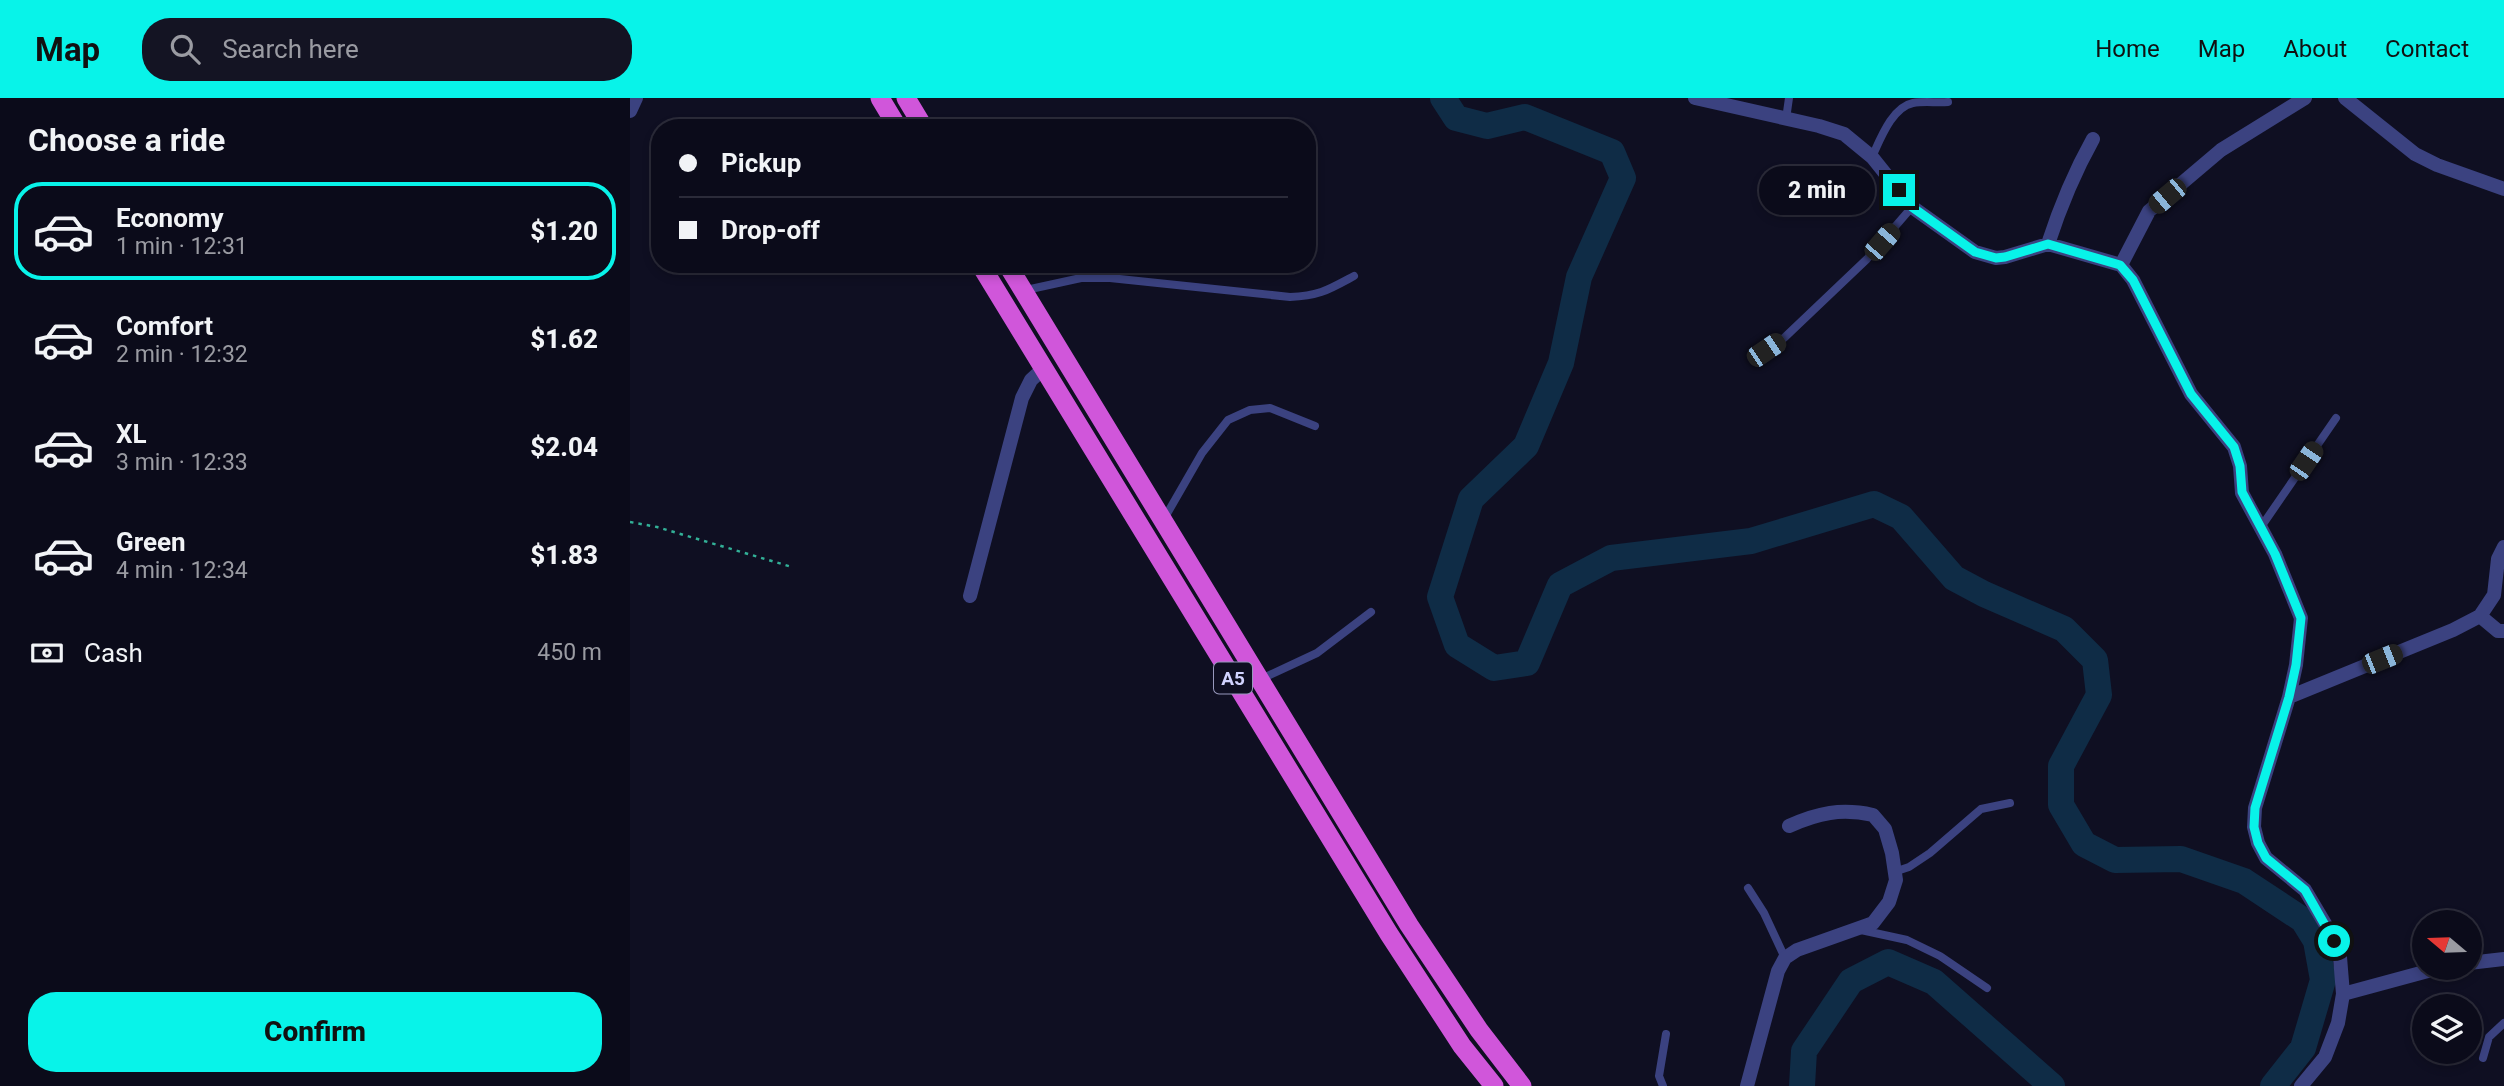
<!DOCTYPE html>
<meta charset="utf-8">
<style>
body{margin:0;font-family:Roboto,sans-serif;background:#141423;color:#f1f3f6;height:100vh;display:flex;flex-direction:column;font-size:26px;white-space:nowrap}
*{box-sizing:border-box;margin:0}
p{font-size:23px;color:#9a9ba2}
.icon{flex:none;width:38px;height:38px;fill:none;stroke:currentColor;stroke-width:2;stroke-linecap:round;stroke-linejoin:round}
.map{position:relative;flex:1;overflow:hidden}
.panel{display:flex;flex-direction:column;background:#0b0b1a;width:630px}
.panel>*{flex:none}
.top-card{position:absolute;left:21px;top:21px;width:665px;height:154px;border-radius:28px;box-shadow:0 4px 10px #0003,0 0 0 2px #2b2b39;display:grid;align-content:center;height:154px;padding:0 28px;background:#0b0b1a}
.needle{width:46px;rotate:289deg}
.fabs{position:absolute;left:1782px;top:812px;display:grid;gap:14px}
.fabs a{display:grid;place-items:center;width:70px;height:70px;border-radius:50%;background:#0b0b1a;box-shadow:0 4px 10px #0003,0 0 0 2px #2b2b39;font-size:35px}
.end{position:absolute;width:32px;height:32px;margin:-16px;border:9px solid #08f3e9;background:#111;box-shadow:0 0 0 4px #111}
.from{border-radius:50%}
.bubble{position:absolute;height:49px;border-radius:24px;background:#0b0b1a;box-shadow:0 4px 10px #0003,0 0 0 2px #2b2b39;font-size:23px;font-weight:800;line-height:49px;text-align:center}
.car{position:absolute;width:21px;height:42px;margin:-21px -10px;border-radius:9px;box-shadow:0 0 5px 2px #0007;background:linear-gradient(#222 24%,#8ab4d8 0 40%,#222 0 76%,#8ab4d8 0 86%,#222 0)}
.top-card b{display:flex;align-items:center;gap:24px;height:66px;font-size:26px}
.top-card b+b{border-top:2px solid #2b2b39}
.top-card i{width:18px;height:18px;background:#f1f3f6}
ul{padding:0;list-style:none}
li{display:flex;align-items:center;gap:21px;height:98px;margin:0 14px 10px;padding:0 14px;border:4px solid transparent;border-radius:28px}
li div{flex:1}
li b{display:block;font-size:26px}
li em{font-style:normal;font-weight:800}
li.on{border-color:#08f3e9}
li>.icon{width:63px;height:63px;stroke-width:1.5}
h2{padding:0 28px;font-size:32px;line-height:84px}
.pay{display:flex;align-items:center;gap:18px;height:77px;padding:0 28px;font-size:26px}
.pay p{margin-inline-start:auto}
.action{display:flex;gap:14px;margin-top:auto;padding:14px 28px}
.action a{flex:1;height:80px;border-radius:28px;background:#08f3e9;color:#111;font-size:28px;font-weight:800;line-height:80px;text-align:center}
header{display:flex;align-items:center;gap:42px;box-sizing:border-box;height:98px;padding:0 35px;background:#08f3e9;color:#111}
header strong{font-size:33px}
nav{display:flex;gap:38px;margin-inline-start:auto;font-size:24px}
.search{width:490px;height:63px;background:#141423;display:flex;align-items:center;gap:18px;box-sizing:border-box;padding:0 24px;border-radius:28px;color:#9a9ba2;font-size:26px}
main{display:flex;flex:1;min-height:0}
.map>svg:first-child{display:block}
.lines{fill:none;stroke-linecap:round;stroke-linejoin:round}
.river{stroke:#0f2c46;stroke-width:26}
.path{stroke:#32b097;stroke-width:2.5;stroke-dasharray:3.5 5;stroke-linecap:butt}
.service{stroke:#3b4280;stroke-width:8}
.minor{stroke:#3b4280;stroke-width:14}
.tertiary{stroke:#3b4280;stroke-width:14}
.trunk{stroke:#d056da;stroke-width:19}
.route{stroke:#08f3e9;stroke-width:9}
.labels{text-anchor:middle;stroke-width:5;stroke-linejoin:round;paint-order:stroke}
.shield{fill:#0f0f22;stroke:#9798bc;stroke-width:2}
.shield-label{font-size:19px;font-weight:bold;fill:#d1d3fe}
</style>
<header>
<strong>Map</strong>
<div class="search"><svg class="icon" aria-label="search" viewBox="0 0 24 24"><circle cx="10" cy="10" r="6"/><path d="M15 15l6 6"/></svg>Search here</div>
<nav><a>Home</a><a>Map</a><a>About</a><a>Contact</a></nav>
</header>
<main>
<section class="panel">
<h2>Choose a ride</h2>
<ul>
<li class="on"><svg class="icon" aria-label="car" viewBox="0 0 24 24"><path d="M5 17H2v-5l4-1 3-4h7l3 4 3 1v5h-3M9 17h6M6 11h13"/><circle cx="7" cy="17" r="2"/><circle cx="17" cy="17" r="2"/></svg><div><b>Economy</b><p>1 min · 12:31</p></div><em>$1.20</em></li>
<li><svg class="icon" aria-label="car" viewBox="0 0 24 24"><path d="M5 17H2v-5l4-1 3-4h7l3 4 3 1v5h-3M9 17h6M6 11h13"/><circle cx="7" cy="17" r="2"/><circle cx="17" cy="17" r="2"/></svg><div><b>Comfort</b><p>2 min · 12:32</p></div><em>$1.62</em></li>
<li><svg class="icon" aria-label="car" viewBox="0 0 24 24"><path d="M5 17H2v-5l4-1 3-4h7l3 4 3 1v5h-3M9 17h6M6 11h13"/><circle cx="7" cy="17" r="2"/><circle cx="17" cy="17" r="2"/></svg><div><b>XL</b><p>3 min · 12:33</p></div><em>$2.04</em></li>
<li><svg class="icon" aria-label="car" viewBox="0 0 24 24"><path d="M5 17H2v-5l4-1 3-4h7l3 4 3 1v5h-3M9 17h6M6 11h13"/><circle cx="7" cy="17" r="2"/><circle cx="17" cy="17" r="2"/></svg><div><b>Green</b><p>4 min · 12:34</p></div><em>$1.83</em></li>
</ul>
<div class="pay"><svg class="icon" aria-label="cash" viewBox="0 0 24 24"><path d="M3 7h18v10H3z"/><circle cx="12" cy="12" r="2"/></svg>Cash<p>450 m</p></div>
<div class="action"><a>Confirm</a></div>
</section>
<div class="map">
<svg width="1874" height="988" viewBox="0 0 1874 988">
<rect width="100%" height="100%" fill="#0f0f22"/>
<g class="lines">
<path class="river" d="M813,0L826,20L857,28L895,19L982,54L993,80L949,179L931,265L896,348L841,401L810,499L827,547L864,570L897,565L930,487L981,460L1121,443L1244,406L1271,419L1324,480L1354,496L1434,531L1465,562L1469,597L1431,668V707L1454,746L1485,762L1551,761L1614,783L1673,822L1686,843L1693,882L1673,950L1643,988
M1172,988L1174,953L1221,883L1258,864L1304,884L1422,988"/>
<path class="path" d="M0,424L27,429L162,469"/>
<path class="service" d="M1156,21L1159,0
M1242,59C1250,42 1262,9 1283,5C1294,3 1307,5 1318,4
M396,192L451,180H480L660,199C689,198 698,192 724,178
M1123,258L1154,240L1237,161L1282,109
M534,421L572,355L598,322L620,312L640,310L685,328
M1631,429L1706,320
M629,582L687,555L741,514
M1264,774L1279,769L1300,755L1351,711L1380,705
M1118,790L1134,815L1155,860
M1231,832L1277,842L1310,858L1357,890
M1853,960L1859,939L1874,925
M1033,988L1029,978L1036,936"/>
<path class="minor" d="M1065,0L1189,28L1214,36L1242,59L1282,109L1345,154L1366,160L1375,159L1418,146L1491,167L1503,182L1561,296L1604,349L1610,368L1612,395L1645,456L1671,520L1666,567L1659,599L1625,710L1624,729L1628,745L1636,760L1675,792L1697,829L1710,859L1713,896L1708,925L1695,959L1671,988
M1715,0L1785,56L1807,67L1874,91
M1418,146C1430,109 1444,75 1463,41
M1491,167L1519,113L1591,52L1675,0
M340,498L392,300L401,282L413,271
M1850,518L1868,533H1874
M1659,599L1823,532L1850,518L1864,497L1868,461L1874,449
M1839,865L1874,861
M1713,896L1809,870
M1117,988L1148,873L1155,860L1167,852L1243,825L1259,804L1266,782L1262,755L1255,731L1243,717C1211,710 1188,715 1159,728"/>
<path class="tertiary" d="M0,13L6,0"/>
<path class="trunk" d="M250,0L268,30
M276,0L294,30
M350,166L759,836L832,948L864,988
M377,166L779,827L849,932L892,988"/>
</g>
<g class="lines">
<path class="route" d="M1269,92L1282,109L1345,154L1366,160L1375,159L1418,146L1490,167L1503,182L1561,296L1604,349L1610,368L1612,394L1645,456L1671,520L1666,567L1659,599L1625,710L1624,729L1628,745L1636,760L1675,792L1704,843"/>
</g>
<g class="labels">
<rect class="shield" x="584" y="564.5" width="38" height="31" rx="5"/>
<g class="shield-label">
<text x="603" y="587">A5</text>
</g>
</g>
</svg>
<div class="fabs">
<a><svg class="needle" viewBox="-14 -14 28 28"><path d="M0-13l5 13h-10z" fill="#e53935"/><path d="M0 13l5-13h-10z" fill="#9a9ba2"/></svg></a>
<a><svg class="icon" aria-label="layers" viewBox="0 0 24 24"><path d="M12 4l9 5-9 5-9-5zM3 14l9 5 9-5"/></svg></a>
</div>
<i class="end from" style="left:1704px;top:843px"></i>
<i class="end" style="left:1269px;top:92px"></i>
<div class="bubble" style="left:1129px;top:68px;width:116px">2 min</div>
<i class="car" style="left:1537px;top:98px;rotate:230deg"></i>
<i class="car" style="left:1252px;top:144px;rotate:41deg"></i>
<i class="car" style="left:1136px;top:252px;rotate:56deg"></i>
<i class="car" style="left:1676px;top:363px;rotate:34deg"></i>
<i class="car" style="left:1752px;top:561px;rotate:68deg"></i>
<div class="top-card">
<b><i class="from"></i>Pickup</b>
<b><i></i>Drop-off</b>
</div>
</div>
</main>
